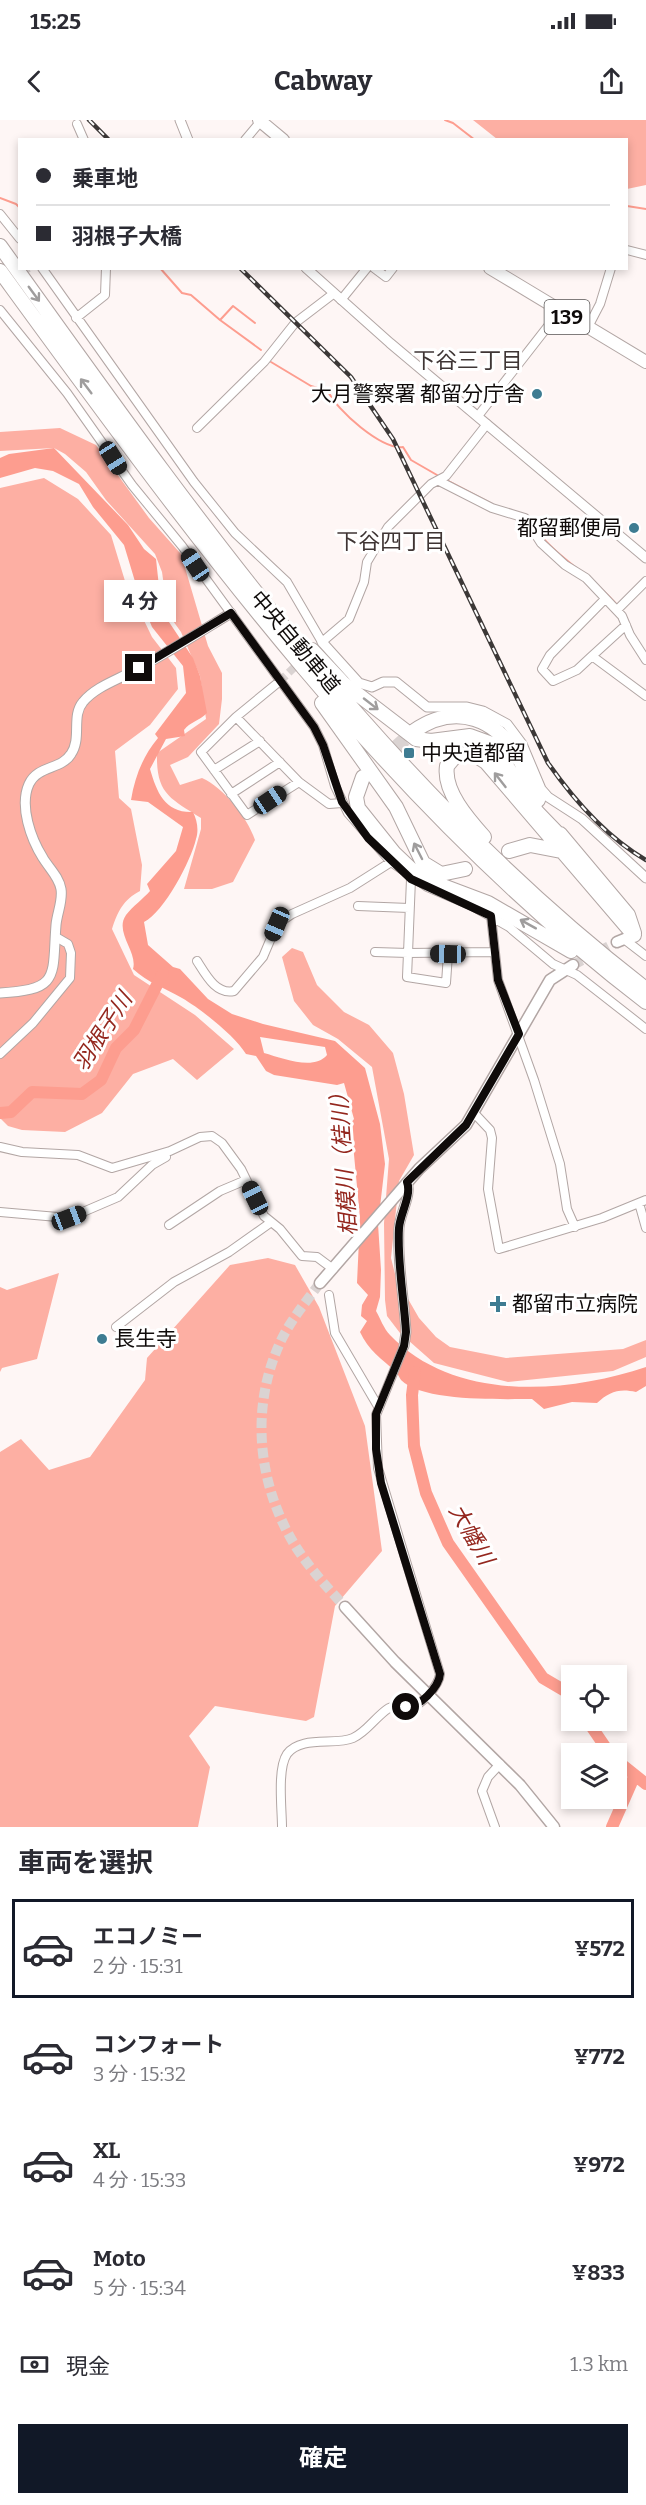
<!DOCTYPE html>
<html lang="ja">
<meta charset="utf-8">
<style>
body{margin:0;font-family:Bitter,"Noto Sans JP",serif;background:#f2f2f3;color:#2b2b33;height:100vh;display:flex;flex-direction:column;font-size:22px;white-space:nowrap}
*{box-sizing:border-box;margin:0}
p{font-size:20px;color:#7c7c81}
.icon{flex:none;width:33px;height:33px;fill:none;stroke:currentColor;stroke-width:2;stroke-linecap:round;stroke-linejoin:round}
.map{position:relative;height:1707px;overflow:hidden}
.sheet{display:flex;flex-direction:column;background:#fff;flex:1}
.sheet>*{flex:none}
.top-card{position:absolute;left:18px;top:18px;width:610px;height:132px;border-radius:0px;box-shadow:0 3px 9px #0003;display:grid;align-content:center;height:132px;padding:0 18px;background:#fff}
.buttons{position:absolute;left:561px;top:1545px;display:grid;gap:12px}
.buttons a{display:grid;place-items:center;width:66px;height:66px;border-radius:0px;background:#fff;box-shadow:0 3px 9px #0003;font-size:30px}
.end{position:absolute;width:27px;height:27px;margin:-14px;border:8px solid #0f0b0a;background:#fff;box-shadow:0 0 0 3px #fff}
.from{border-radius:50%}
.bubble{position:absolute;height:42px;border-radius:0px;background:#fff;box-shadow:0 3px 9px #0003;font-size:20px;font-weight:700;line-height:42px;text-align:center}
.car{position:absolute;width:18px;height:36px;margin:-18px -9px;border-radius:8px;box-shadow:0 0 4px 2px #0007;background:linear-gradient(#222 24%,#8ab4d8 0 40%,#222 0 76%,#8ab4d8 0 86%,#222 0)}
.top-card b{display:flex;align-items:center;gap:21px;height:57px;font-size:22px}
.top-card b+b{border-top:2px solid #e1e1e2}
.top-card i{width:15px;height:15px;background:#2b2b33}
ul{padding:0;list-style:none}
li{display:flex;align-items:center;gap:18px;height:99px;margin:0 12px 9px;padding:0 6px;border:3px solid transparent;border-radius:0px}
li div{flex:1}
li b{display:block;font-size:22px}
li em{font-style:normal;font-weight:700}
li.on{border-color:#111827}
li>.icon{width:54px;height:54px;stroke-width:1.5}
h2{padding:0 18px;font-size:27px;line-height:72px}
.pay{display:flex;align-items:center;gap:15px;height:66px;padding:0 18px;font-size:22px}
.pay p{margin-inline-start:auto}
.action{display:flex;gap:12px;margin-top:auto;padding:12px 18px}
.action a{flex:1;height:69px;border-radius:0px;background:#111827;color:#fff;font-size:24px;font-weight:700;line-height:69px;text-align:center}
.status{display:flex;justify-content:space-between;align-items:center;height:42px;padding:0 30px;background:#fff;direction:ltr}
.status svg{height:16px;fill:currentColor}
header{display:flex;justify-content:space-between;align-items:center;height:78px;padding:0 18px;background:#fff;font-size:27px;font-weight:700}
.map>svg:first-child{display:block}
.forest{fill:#fdafa3}
.water{fill:#fd9d8f;fill-rule:evenodd}
.lines{fill:none;stroke-linecap:round;stroke-linejoin:round}
.stream{stroke:#fd9d8f;stroke-width:2}
.river{stroke:#fd9d8f;stroke-width:12}
.minor-tunnel{stroke:#dad3d2;stroke-width:8;stroke-dasharray:8 4;stroke-linecap:butt}
.secondary-tunnel{stroke:#dad3d2;stroke-width:10;stroke-dasharray:10 5;stroke-linecap:butt}
.motorway-tunnel{stroke:#dad3d2;stroke-width:14;stroke-dasharray:14 7;stroke-linecap:butt}
.minor-casing{stroke:#b2a6a4;stroke-width:10}
.tertiary-casing{stroke:#b2a6a4;stroke-width:11}
.secondary-casing{stroke:#b2a6a4;stroke-width:13}
.trunk-casing{stroke:#b2a6a4;stroke-width:14}
.motorway-casing{stroke:#b2a6a4;stroke-width:16}
.minor{stroke:#fff;stroke-width:8}
.tertiary{stroke:#fff;stroke-width:9}
.secondary{stroke:#fff;stroke-width:10}
.trunk{stroke:#fff;stroke-width:12}
.motorway{stroke:#fff;stroke-width:14}
.rail-casing{stroke:#3c3837;stroke-width:4.5}
.rail{stroke:#fff;stroke-width:2;stroke-dasharray:7;stroke-linecap:butt}
.oneway{stroke:#9f9d9d}
.route{stroke:#0f0b0a;stroke-width:8}
.poi-dot{fill:#3e7c92;stroke:#fff;stroke-width:2}
.labels{text-anchor:middle;stroke-width:6;stroke-linejoin:round;paint-order:stroke}
.shield{fill:#fff;stroke:#575454;stroke-width:1.5}
.shield-label{font-size:20px;font-weight:bold;fill:#0f0b0a}
.poi-label{font-size:21px;fill:#0f0b0a;stroke:#fff;text-anchor:start}
.street-label{font-size:21px;fill:#0f0b0a;stroke:#fff}
.neighbourhood-label{font-size:22px;fill:#3f3534;stroke:#fff}
.water-label{font-size:22px;font-style:italic;fill:#94271e;stroke:#fff}
</style>
<div class="status"><b>15:25</b><svg viewBox="0 0 49 12"><path d="M0 12V9h3v3zM5 12V6h3v6zM10 12V3h3v9zM15 12V0h3v12zM26 1h20v11H26zM47 4h2v5h-2z"/></svg></div>
<header><svg class="icon" aria-label="back" viewBox="0 0 24 24"><path d="M15 5l-7 7 7 7"/></svg>Cabway<svg class="icon" aria-label="share" viewBox="0 0 24 24"><path d="M12 15V3M7 8l5-5 5 5M5 13v7h14v-7"/></svg></header>
<div class="map">
<svg width="646" height="1707" viewBox="0 0 646 1707">
<rect width="100%" height="100%" fill="#fef6f5"/>
<path class="forest" d="M473,0H646V65L627,69V20L497,19Z
M60,308L96,325L149,398L181,434L208,526L222,553V579L219,604L188,637L170,645L180,665L202,658C224,668 247,697 255,720L233,762L212,769H184L201,709V698C169,678 156,673 157,633L206,599L200,556L181,512L168,494L162,452L155,434L106,380L86,352L65,334L54,328L0,331V312Z
M44,358L78,379L111,415L125,461L152,517L176,548L178,569L150,605L115,631L119,678L131,689L142,745L140,771C123,780 118,791 112,809L134,855L195,895L234,929L197,960L173,939L133,954L102,993L65,1012L22,1010L8,1006L0,998V368Z
M292,828L303,832L317,865L344,892L369,905L393,933L404,974L414,1035L399,1061L391,1138L396,1158L419,1198L436,1217L450,1227L506,1238L623,1229L646,1220V1237L613,1251L508,1262L434,1243L400,1213L387,1196L385,1180L384,1103L389,1039L372,947L338,919L313,905L294,881L282,837Z
M268,1138L295,1145L319,1187L365,1306L382,1431L335,1486L314,1597L306,1601L215,1586L189,1616L210,1647L198,1707H0V1332L21,1319L49,1350L90,1337L145,1260L147,1238L230,1145Z
M59,1153L37,1239L2,1248L0,1252V1167L7,1170Z"/>
<path class="water" d="M54,328L128,405L144,429L156,439L160,476L167,499L193,538L200,556L207,593C199,601 190,602 184,610L185,616L166,619L150,649C157,673 165,693 193,692C197,700 199,710 196,719C191,741 164,792 144,802L148,825L173,847L180,849L208,879L232,894L263,904L335,921L365,948L380,1004L385,1044L378,1104L381,1150L380,1177L376,1191C380,1198 384,1209 390,1215C454,1282 565,1274 646,1247V1266L636,1272C619,1268 609,1272 597,1283L572,1282L544,1289L532,1279C503,1279 422,1282 401,1260C399,1257 398,1254 396,1252C382,1239 368,1230 360,1212L367,1201L361,1196L362,1185L368,1175L357,1163L360,1098L351,1003L354,999L344,963L337,965L274,955L266,951L256,936L246,934C235,916 201,889 182,878C165,868 148,863 133,849C138,832 114,812 126,795C133,786 143,779 150,771L147,764L176,731L183,707L148,682L131,680C135,656 143,636 158,618L155,614L186,573L183,546L152,507L140,478L124,425L93,387L79,364L53,351L35,348L0,358V338L9,334ZM260,917L325,927L327,935C314,951 282,938 264,933Z"/>
<g class="lines">
<path class="stream" d="M445,0L453,3L475,20
M0,78L16,84L20,88
M627,86L646,89
M160,148L182,173L191,175L220,200L261,230
M221,199L233,186L255,203
M271,242L311,266L328,271C336,290 382,330 403,327L411,340L437,355
M448,361L492,384
M538,412C560,440 594,457 617,485"/>
<path class="river" d="M0,993L11,992L32,972L82,974L101,960L116,928L134,910L163,853
M415,1252L412,1275L414,1326L426,1373L448,1423L543,1558L572,1575
M587,1600L610,1634
M616,1640L646,1664
M612,1707L634,1657"/>
<path class="minor-tunnel" d="M3,160L29,148
M280,561L301,541"/>
<path class="secondary-tunnel" d="M573,845L617,822
M320,1163C305,1183 289,1202 279,1225C250,1290 258,1366 296,1427C310,1449 328,1468 345,1487"/>
<path class="motorway-tunnel" d="M363,657L414,611"/>
<g class="minor-casing">
<path id="minor" d="M77,4L84,20
M245,20L261,1
M0,94L20,119
M627,130L646,135
M42,148L194,362L235,413L287,462L322,522L349,499L364,462L367,442L388,407L431,364L446,356L487,304
M374,148L386,157L393,148
M341,180L367,148
M0,190L67,273L132,365L182,426L314,607L323,625L335,666L348,693L391,742L427,767L472,786L509,807L553,844L577,855L646,909
M76,198L105,175L106,148
M587,209L600,184L611,148
M478,296L559,192
M197,308L264,242L295,203L333,174
M439,361L492,388L525,398L541,423L565,445L586,458L622,496L630,515L646,540
M604,480L550,535L542,549L553,561L577,550L592,536L646,576
M617,490L646,461
M592,536L626,505
M280,561L236,597L201,632L247,695L299,662
M236,597L299,662L329,684L342,683
M214,650L260,621
M231,674L280,642
M411,759L408,833L493,832
M358,786L409,788
M491,796L498,860L534,960L560,1044L567,1089L575,1107
M624,819L646,836
M375,832L408,833L407,857L446,863L448,834
M197,841C206,855 216,875 234,871L263,837L277,804L292,794L350,768L391,742
M0,934L33,903L70,858L71,833L68,824L56,817
M474,993L490,1010L492,1018L488,1069L499,1129L602,1098L646,1080
M0,1027L22,1032L78,1035L112,1048L170,1031L200,1017L212,1016L222,1023L241,1049L264,1096L280,1109L302,1136L317,1137L333,1149
M639,1083L646,1108
M0,1092L69,1098L118,1077L152,1045L166,1037
M169,1105L220,1071L246,1060
M329,1175L335,1213L379,1288
M116,1207L174,1162L229,1132L270,1103
M282,1707C282,1689 277,1649 287,1634C301,1615 335,1626 353,1618C367,1612 376,1596 389,1588C396,1584 403,1589 411,1587C422,1585 439,1565 440,1554L378,1348L376,1295L404,1226
M495,1707L482,1671L488,1657L500,1644"/>
</g>
<g class="tertiary-casing">
<path id="tertiary" d="M180,0L188,20
M306,148L390,223L646,438
M322,522L359,563L372,567L383,562H396L427,587H467L483,591L507,604L522,624L541,669L548,677L582,699L646,758
M0,873C61,870 52,856 56,805C57,793 63,781 61,769C59,757 49,748 43,738C31,719 19,686 29,664C38,645 61,650 71,634C82,618 71,596 83,582C96,566 120,559 137,549C169,532 200,512 231,493
M404,1226L406,1212C404,1178 397,1142 399,1108C400,1093 412,1075 407,1062"/>
</g>
<g class="secondary-casing">
<path id="secondary" d="M617,822L634,815
M320,1163L419,1049L466,1005L550,860L573,845
M345,1487L395,1542L520,1665L554,1707"/>
</g>
<g class="trunk-casing">
<path id="trunk" d="M259,0L283,20
M490,148L646,242"/>
</g>
<g class="motorway-casing">
<path id="motorway" d="M0,126C192,394 382,666 646,869
M0,151C192,414 385,682 646,882
M312,530L343,563L416,619L431,621L470,616L492,624L537,692L564,720
M322,583L396,687L423,743L441,754L465,749
M414,611C456,582 498,598 521,642C528,654 531,668 538,680
M363,657L356,677L358,688L394,733L413,751L427,760L488,783L571,831
M560,714L628,795L634,813
M484,717C468,699 443,671 447,646L457,634L475,635L486,642L634,815
M509,731L530,725L561,731"/>
</g>
<use href="#minor" class="minor"/>
<use href="#tertiary" class="tertiary"/>
<use href="#secondary" class="secondary"/>
<use href="#trunk" class="trunk"/>
<use href="#motorway" class="motorway"/>
<g class="rail-casing">
<path id="rail" d="M89,0L109,20
M240,148L351,257L393,319L548,643C574,680 606,717 646,740"/>
</g>
<use href="#rail" class="rail"/>
</g>
<defs><path id="oneway-shaft" d="M-6 0H5M1.5-3L5.5 0L1.5 3" fill="none" stroke-width="1.6" stroke-linecap="round" stroke-linejoin="round" transform="scale(1.5)"/></defs>
<g class="oneway">
<use href="#oneway-shaft" transform="translate(34 174) rotate(54)"/>
<use href="#oneway-shaft" transform="translate(86 266) rotate(-127)"/>
<use href="#oneway-shaft" transform="translate(371 584) rotate(38)"/>
<use href="#oneway-shaft" transform="translate(500 660) rotate(-128)"/>
<use href="#oneway-shaft" transform="translate(418 731) rotate(-117)"/>
<use href="#oneway-shaft" transform="translate(528 804) rotate(-151)"/>
</g>
<g class="lines">
<path class="route" d="M139,548L231,493L314,607L323,625L342,682L368,718L411,759L491,796L498,860L519,914L466,1005L407,1062C412,1075 400,1094 399,1108C397,1142 404,1178 406,1212L404,1226L376,1294V1329L381,1363L440,1554C439,1567 419,1588 406,1587"/>
</g>
<g class="poi-dot">
<circle cx="537" cy="274" r="6"/>
<circle cx="634" cy="408" r="6"/>
<rect x="403" y="627" width="12" height="12" rx="3"/>
<path d="M495 1175h6v6h6v6h-6v6h-6v-6h-6v-6h6z"/>
<circle cx="102" cy="1219" r="6"/>
</g>
<g class="labels">
<rect class="shield" x="544.5" y="180" width="45" height="34" rx="4.5"/>
<g class="shield-label">
<text x="567" y="204">139</text>
</g>
<g class="poi-label">
<text x="525" y="281" text-anchor="end">大月警察署 都留分庁舎</text>
<text x="622" y="415" text-anchor="end">都留郵便局</text>
<text x="421" y="640">中央道都留</text>
<text x="512" y="1191">都留市立病院</text>
<text x="114" y="1226">長生寺</text>
</g>
<g class="street-label">
<text transform="translate(295 522) rotate(50)" y="7">中央自動車道</text>
</g>
<g class="neighbourhood-label">
<text x="468" y="248">下谷三丁目</text>
<text x="391" y="429">下谷四丁目</text>
</g>
<g class="water-label">
<text transform="translate(102 911) rotate(-57)" y="8">羽根子川</text>
<text transform="translate(343 1039) rotate(-94)" y="8">相模川（桂川）</text>
<text transform="translate(472 1414) rotate(60)" y="8">大幡川</text>
</g>
</g>
</svg>
<div class="buttons">
<a><svg class="icon" aria-label="locate" viewBox="0 0 24 24"><circle cx="12" cy="12" r="6"/><path d="M12 2v4M12 18v4M2 12h4M18 12h4"/></svg></a>
<a><svg class="icon" aria-label="layers" viewBox="0 0 24 24"><path d="M12 4l9 5-9 5-9-5zM3 14l9 5 9-5"/></svg></a>
</div>
<i class="end from" style="left:406px;top:1587px"></i>
<i class="end" style="left:139px;top:548px"></i>
<div class="bubble" style="left:104px;top:460px;width:72px">4 分</div>
<i class="car" style="left:113px;top:338px;rotate:148deg"></i>
<i class="car" style="left:195px;top:445px;rotate:326deg"></i>
<i class="car" style="left:270px;top:680px;rotate:56deg"></i>
<i class="car" style="left:277px;top:804px;rotate:203deg"></i>
<i class="car" style="left:448px;top:834px;rotate:271deg"></i>
<i class="car" style="left:255px;top:1078px;rotate:334deg"></i>
<i class="car" style="left:69px;top:1098px;rotate:69deg"></i>
<div class="top-card">
<b><i class="from"></i>乗車地</b>
<b><i></i>羽根子大橋</b>
</div>
</div>
<section class="sheet">
<h2>車両を選択</h2>
<ul>
<li class="on"><svg class="icon" aria-label="car" viewBox="0 0 24 24"><path d="M5 17H2v-5l4-1 3-4h7l3 4 3 1v5h-3M9 17h6M6 11h13"/><circle cx="7" cy="17" r="2"/><circle cx="17" cy="17" r="2"/></svg><div><b>エコノミー</b><p>2 分 · 15:31</p></div><em>¥572</em></li>
<li><svg class="icon" aria-label="car" viewBox="0 0 24 24"><path d="M5 17H2v-5l4-1 3-4h7l3 4 3 1v5h-3M9 17h6M6 11h13"/><circle cx="7" cy="17" r="2"/><circle cx="17" cy="17" r="2"/></svg><div><b>コンフォート</b><p>3 分 · 15:32</p></div><em>¥772</em></li>
<li><svg class="icon" aria-label="car" viewBox="0 0 24 24"><path d="M5 17H2v-5l4-1 3-4h7l3 4 3 1v5h-3M9 17h6M6 11h13"/><circle cx="7" cy="17" r="2"/><circle cx="17" cy="17" r="2"/></svg><div><b>XL</b><p>4 分 · 15:33</p></div><em>¥972</em></li>
<li><svg class="icon" aria-label="car" viewBox="0 0 24 24"><path d="M5 17H2v-5l4-1 3-4h7l3 4 3 1v5h-3M9 17h6M6 11h13"/><circle cx="7" cy="17" r="2"/><circle cx="17" cy="17" r="2"/></svg><div><b>Moto</b><p>5 分 · 15:34</p></div><em>¥833</em></li>
</ul>
<div class="pay"><svg class="icon" aria-label="cash" viewBox="0 0 24 24"><path d="M3 7h18v10H3z"/><circle cx="12" cy="12" r="2"/></svg>現金<p>1.3 km</p></div>
<div class="action"><a>確定</a></div>
</section>
